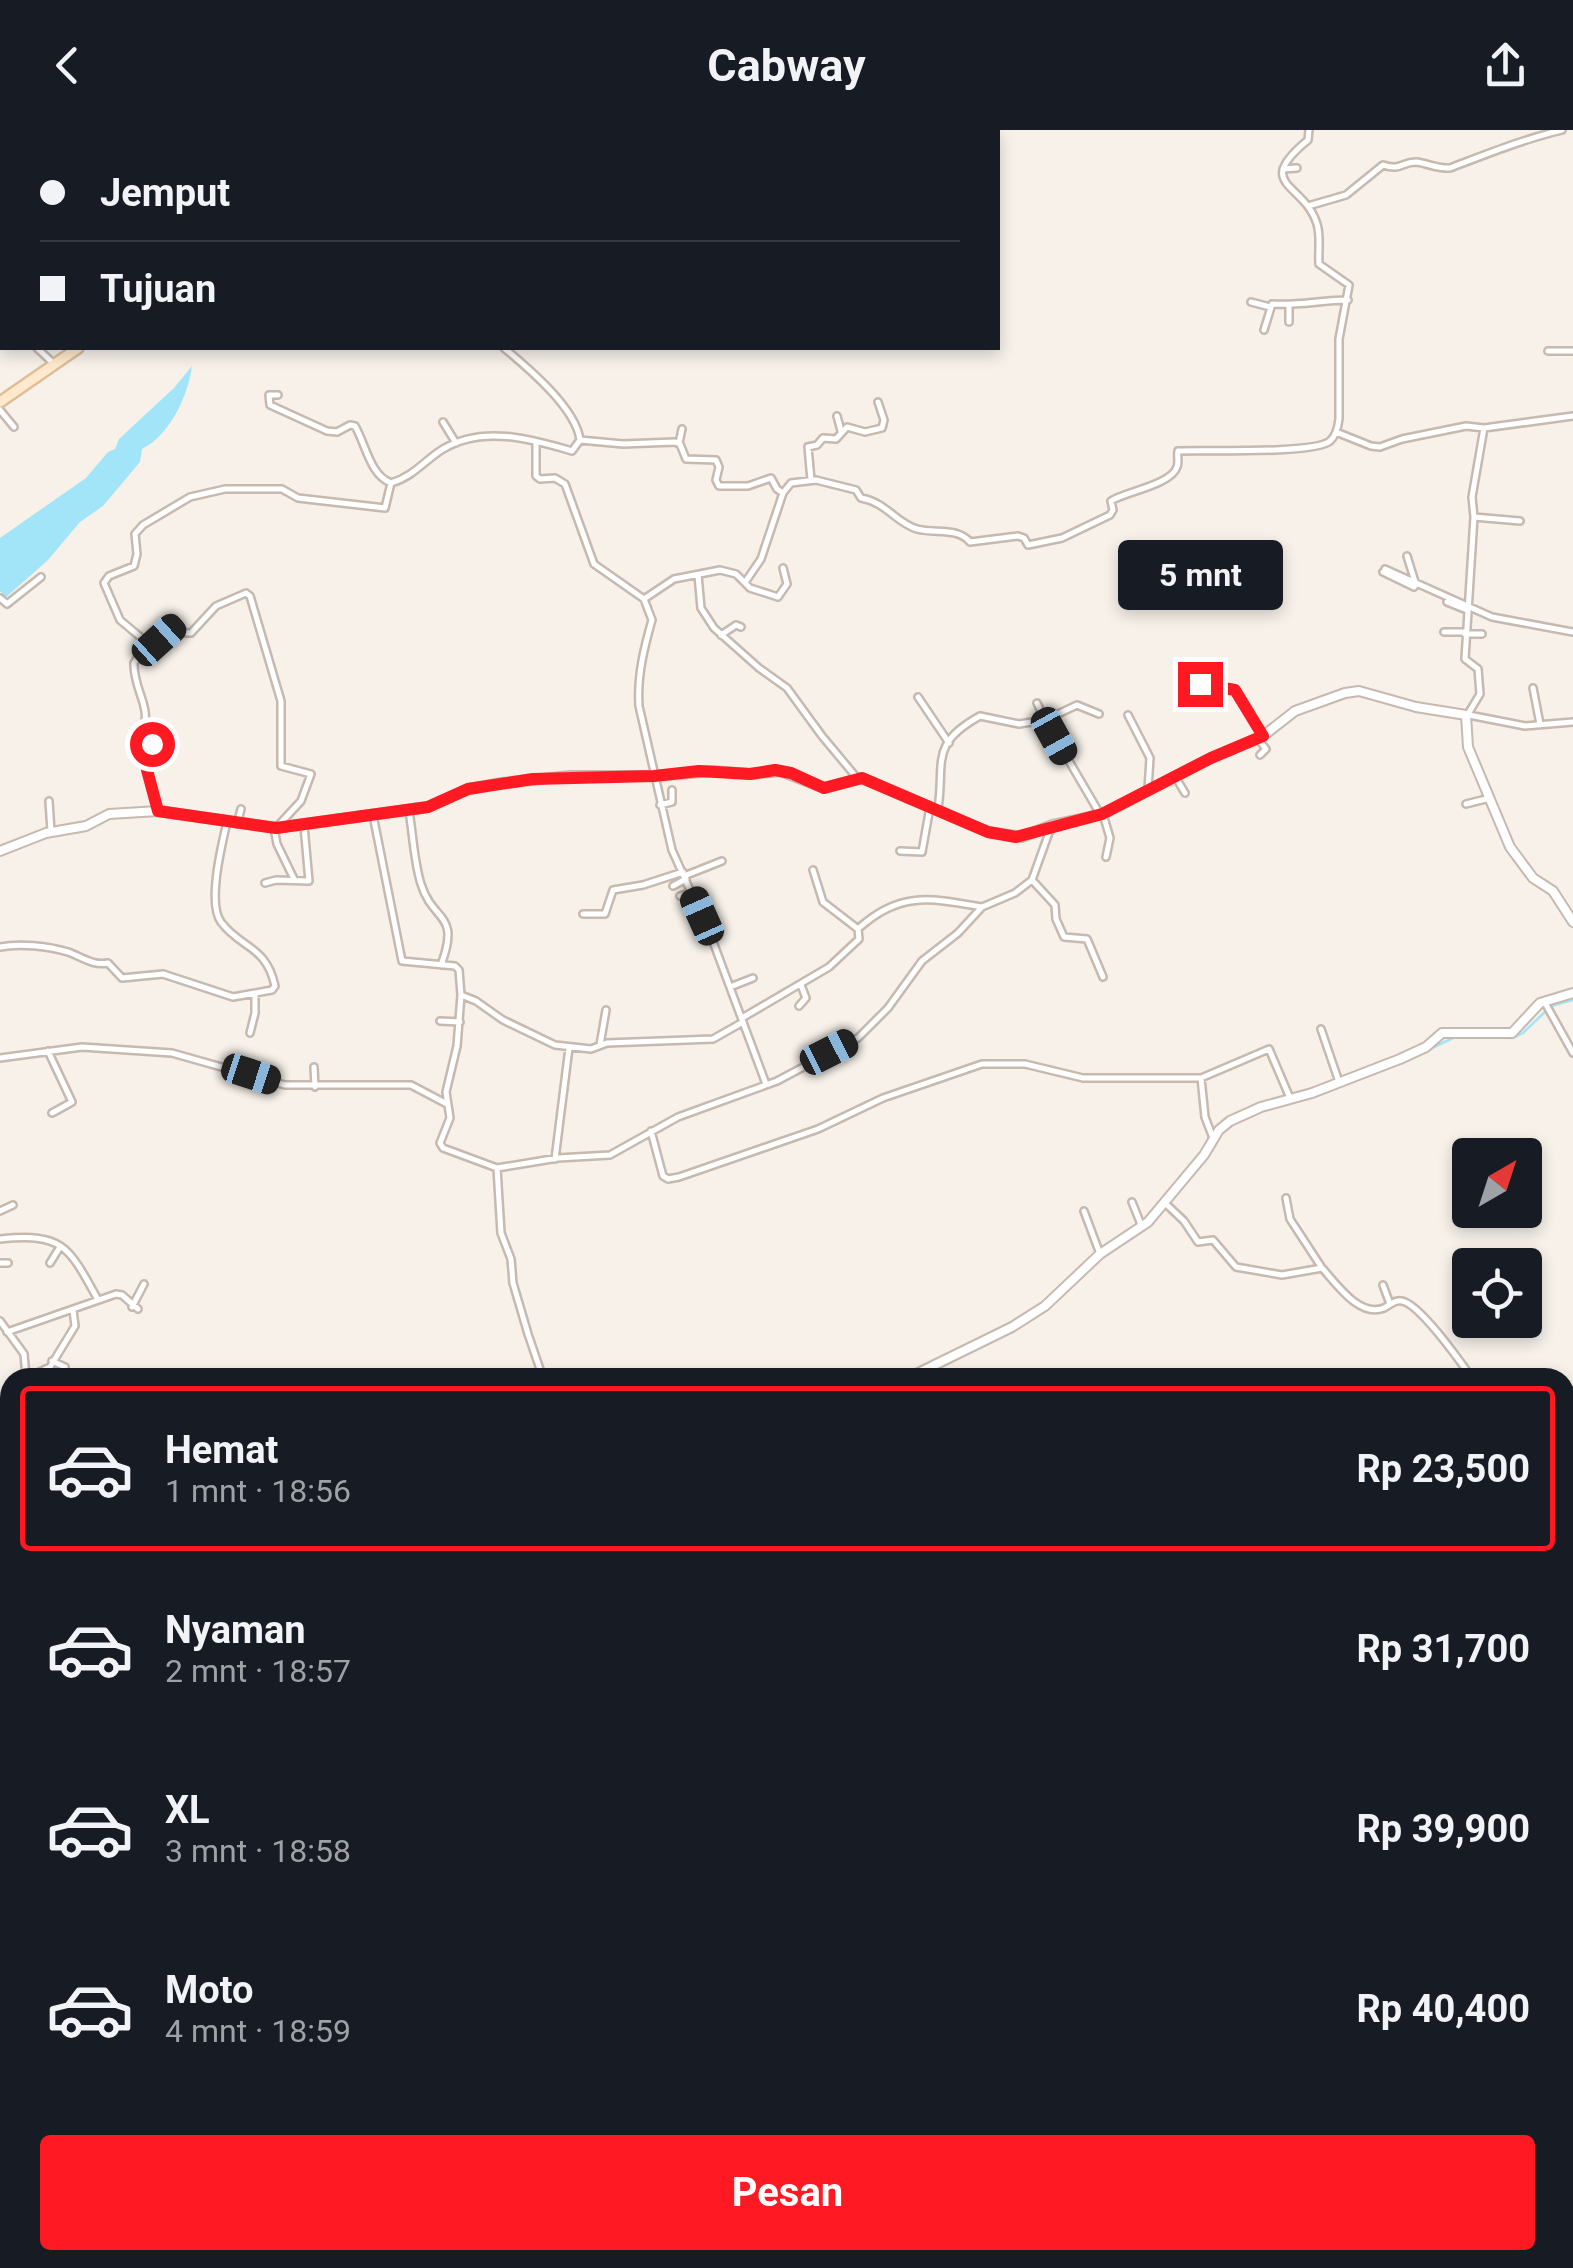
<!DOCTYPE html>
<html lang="id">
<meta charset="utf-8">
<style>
body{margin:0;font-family:Roboto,sans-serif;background:#242831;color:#f1f3f6;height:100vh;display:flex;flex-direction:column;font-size:38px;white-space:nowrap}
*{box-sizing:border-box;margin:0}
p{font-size:32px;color:#9ea1a6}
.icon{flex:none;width:55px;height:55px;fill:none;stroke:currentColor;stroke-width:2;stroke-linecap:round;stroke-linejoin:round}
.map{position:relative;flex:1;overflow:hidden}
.details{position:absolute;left:0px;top:1238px;width:1575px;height:902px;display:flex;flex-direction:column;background:#171b24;border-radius:30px 30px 0 0;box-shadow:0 5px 15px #0003}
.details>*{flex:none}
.banner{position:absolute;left:0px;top:0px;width:1000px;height:220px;box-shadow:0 5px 15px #0003;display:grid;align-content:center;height:220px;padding:0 40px;background:#171b24}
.needle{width:65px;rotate:39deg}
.buttons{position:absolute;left:1452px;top:1008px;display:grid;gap:20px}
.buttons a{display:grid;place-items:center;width:90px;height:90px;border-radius:10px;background:#171b24;box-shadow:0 5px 15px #0003;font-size:50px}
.end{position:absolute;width:45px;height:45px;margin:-22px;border:12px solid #ff1922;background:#fff;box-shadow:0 0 0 5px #fff}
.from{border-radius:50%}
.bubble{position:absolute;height:70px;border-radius:10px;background:#171b24;box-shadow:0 5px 15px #0003;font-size:32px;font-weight:700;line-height:70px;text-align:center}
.car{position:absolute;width:30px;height:60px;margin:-30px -15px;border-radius:12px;box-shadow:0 0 8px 2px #0007;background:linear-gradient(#222 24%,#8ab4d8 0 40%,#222 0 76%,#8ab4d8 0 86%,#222 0)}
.banner b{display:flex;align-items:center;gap:35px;height:95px;font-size:38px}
.banner b+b{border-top:2px solid #363941}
.banner i{width:25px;height:25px;background:#f1f3f6}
ul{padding:18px 0 0;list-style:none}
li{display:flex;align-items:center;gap:30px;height:165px;margin:0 20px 15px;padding:0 20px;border:5px solid transparent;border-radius:10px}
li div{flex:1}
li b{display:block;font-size:38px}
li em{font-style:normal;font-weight:700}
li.active{border-color:#ff1922}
li>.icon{width:90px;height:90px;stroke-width:1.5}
.button{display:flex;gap:20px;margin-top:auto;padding:20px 40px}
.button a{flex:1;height:115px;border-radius:10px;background:#ff1922;color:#fff;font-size:40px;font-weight:700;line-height:115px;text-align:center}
header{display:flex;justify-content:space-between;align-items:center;height:130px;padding:0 40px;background:#171b24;font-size:45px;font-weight:700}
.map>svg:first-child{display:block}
.water{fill:#a2e5f8}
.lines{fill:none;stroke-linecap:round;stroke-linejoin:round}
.stream{stroke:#a2e5f8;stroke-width:2.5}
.canal{stroke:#a2e5f8;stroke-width:5}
.minor-casing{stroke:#c6b9af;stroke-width:10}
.tertiary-casing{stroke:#c6b9af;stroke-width:12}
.secondary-casing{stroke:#debe98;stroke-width:14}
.minor{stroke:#fff;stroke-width:5}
.tertiary{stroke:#fff;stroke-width:8}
.secondary{stroke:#ffe9cc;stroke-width:9}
.route{stroke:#ff1922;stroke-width:12}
</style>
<header><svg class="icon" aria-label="back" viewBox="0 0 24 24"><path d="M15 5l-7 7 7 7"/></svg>Cabway<svg class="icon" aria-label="share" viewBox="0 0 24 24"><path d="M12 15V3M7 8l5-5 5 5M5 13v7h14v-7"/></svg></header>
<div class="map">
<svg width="1573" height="2138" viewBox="0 0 1573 2138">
<rect width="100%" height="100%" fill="#f7f1ea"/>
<path class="water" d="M192,236C188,266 170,305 142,319L140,332L103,376L80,392L48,430L5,468L0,461V408L86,348L108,322L115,319L119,309L174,258Z"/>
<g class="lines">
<path class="stream" d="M1468,907L1513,908L1523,903L1551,876L1573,870
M1409,929L1455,907
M1316,966L1373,943
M13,2138L35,2130"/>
<path class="canal" d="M229,2130L235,2138"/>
<g class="minor-casing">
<path id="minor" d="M1283,39L1297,38
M1308,76L1346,65L1383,35C1401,41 1401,32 1416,32C1427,33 1437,39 1450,38C1487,24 1524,9 1562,0
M1251,172L1270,177
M0,180L2,183
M1289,192V175
M1264,200L1272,174C1298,176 1322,170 1348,170
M37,218L54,234
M504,218C528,238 576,278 580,310
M1548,221H1573
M278,265H269L270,275L327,301L337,302L350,295L355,296C366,315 370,345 391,353C413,347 425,330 443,319C483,295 531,309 572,321L580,310L623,314L675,312L680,314L686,329L716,330L719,337L716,350L719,356H748L771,348L777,359L783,363L791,353L816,350L856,360L861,368C886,372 896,393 917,399C936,404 957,397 970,412L1018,406L1024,408L1028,415L1062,408L1110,385L1113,380L1111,371C1124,362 1171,355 1177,337C1179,332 1177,326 1178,321C1204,320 1315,324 1330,311C1336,306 1338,297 1339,289V209L1349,155L1319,134C1318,121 1321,107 1317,94C1304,52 1252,56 1308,10L1309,0
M0,280L14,297
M837,286L841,301
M443,292L456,313
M1484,298L1573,286
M1336,302L1371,316L1380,317L1402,309L1466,296L1484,298L1472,367L1474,387L1465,529L1478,539L1480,564L1468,584
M536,313V346L540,349L555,348L565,354L594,434L644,469
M679,313L682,299
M811,350L808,317L817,315L823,308L836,309L847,297L865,302L882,298L884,290L878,272
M1474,387L1520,391
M1407,426L1416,455
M1385,439L1492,487L1573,502
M1383,442L1414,457
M698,445L701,478L714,498L759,538L787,558L822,606L857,648
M746,451L761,429L783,363
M0,468L7,474L41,447
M1447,472L1467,480
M1444,502H1465
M1465,504H1482
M721,505L736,495L741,497
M146,519L145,511L120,490L104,453L109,446L134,436L137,424L135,404L143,395L190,367L225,359H282L298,368L385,378L391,353
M1533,558L1540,594
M1181,560L1185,563L1200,555L1234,559L1263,606
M918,567L949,613
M1037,573L1045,590L1077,575L1099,584
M1128,585L1150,628L1148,659
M1469,585L1525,596L1573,592
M1258,609L1266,619L1260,625
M1176,648L1185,663
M49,671L51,701
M1466,674L1490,668
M660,675L672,672V660
M938,679C945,632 929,614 980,586L1019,594L1045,590L1100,684
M158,680L147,640L153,616L137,609C158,581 133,564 134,533L142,521L175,496L186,503H191L216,476L246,463L250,466L281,571V636L311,644L301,671L276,698
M409,681C413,705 414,732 421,754C433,793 461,782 441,835
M1103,684L1110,708L1106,727
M373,685L402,831L455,836L459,840L461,865L476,871L503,890L555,915L591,919L607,913L713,909L743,892
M237,694L241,679
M274,698L277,714L294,749
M900,721L922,722L930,677
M684,746L722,731
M1032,750L1055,775L1056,789L1064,807L1087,809L1103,847
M265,753L276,750L309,751L304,696
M673,756L686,749
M680,766L692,762
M583,784H605L613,760L643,755L683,742
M859,798C900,761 931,768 982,777
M0,817C20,813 48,816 68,822C82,827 93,836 108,833L122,848L163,844L233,867L272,860L275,856C266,815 241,819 221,792C207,773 222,714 227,692
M730,857L753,848
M461,865L457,916L446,962L450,988L440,1013L443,1018L497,1038L501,1103L511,1129L513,1153L528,1204L543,1248
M1544,871L1573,923
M799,876L806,868L801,855
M742,888L829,837L859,809L858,799L823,772L813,740
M440,891L460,892
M1321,899L1339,952
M250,903L255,883V865
M600,915L606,880
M48,921L72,972L52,983
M0,928L82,917L172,923L285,955H411L447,974
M314,937L315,957
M1201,948L1205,987L1213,1008
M766,954L712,809L672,720L639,576C637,546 644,518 652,490L644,469L674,449L720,440L736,444L750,458L778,467L787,454L783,438
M651,1001L663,1046L668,1049L679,1047L818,999L883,968L982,934H1025L1083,948H1201L1269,919L1290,968
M555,1029L569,918
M497,1038L558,1028L610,1025L678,987L777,951L858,908L888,878L922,831L958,803L982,777L1015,763L1032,750L1051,697
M1286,1068L1290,1089L1322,1138
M1132,1072L1142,1097
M1165,1073L1184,1091L1198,1112L1213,1110L1236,1137L1282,1145L1322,1138C1336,1153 1359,1188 1384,1178C1391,1174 1397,1168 1405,1172C1424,1180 1459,1230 1472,1248
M0,1081L13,1075
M1084,1081L1100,1124
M0,1109C62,1103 68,1115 97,1168
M0,1133H8
M50,1133L60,1117
M1383,1155L1390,1174
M132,1177L144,1154
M0,1191L24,1224L26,1247
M7,1202L116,1164L122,1165L138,1179
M52,1231L65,1237
M26,1248L50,1237L75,1196L73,1180
M0,1321L10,1319
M1565,1329L1573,1332
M1565,1649L1573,1648
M1565,1822L1573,1823
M0,2042L10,2051
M998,2130L1004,2138
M314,2138L327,2130"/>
</g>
<g class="tertiary-casing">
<path id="tertiary" d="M532,0L555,2
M564,2L572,0
M0,721L46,703L86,696L109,684L158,681L276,698L428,677L468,659L502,653L571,646H654L712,641L750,644L780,641L824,658L862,648L988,702L1022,707L1052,695L1103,684L1211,628L1263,606L1295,581L1345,563L1359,561L1416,577L1466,585L1468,617L1510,717L1533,748L1553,761L1573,792
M908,1248L1012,1197L1045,1176L1100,1124L1148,1092L1204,1025L1219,1000L1230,991L1261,977L1312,963L1400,929L1426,917L1442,903H1512L1540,873L1573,863
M1565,1389L1573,1385
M1565,1639L1573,1641
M1565,1932L1573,1942
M0,2024L10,2018
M490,2138L493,2130
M952,2138L958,2130"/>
</g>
<g class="secondary-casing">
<path id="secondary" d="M352,2L354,0
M0,272L78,218
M0,1940L10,1937
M333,2130L339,2138"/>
</g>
<use href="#minor" class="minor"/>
<use href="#tertiary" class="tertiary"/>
<use href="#secondary" class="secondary"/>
</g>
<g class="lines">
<path class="route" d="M152,614L153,619L147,640L158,681L276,698L428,677L468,659L533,649L654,646L699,641L750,644L775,640L791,643L824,658L862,648L988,702L1016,707L1102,684L1211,628L1263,606L1235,560L1200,554"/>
</g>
</svg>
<div class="buttons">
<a><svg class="needle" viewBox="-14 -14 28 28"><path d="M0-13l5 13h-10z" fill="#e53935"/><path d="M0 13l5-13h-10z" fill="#9ea1a6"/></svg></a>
<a><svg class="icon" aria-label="locate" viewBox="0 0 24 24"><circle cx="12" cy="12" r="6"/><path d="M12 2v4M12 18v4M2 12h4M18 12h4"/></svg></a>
</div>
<i class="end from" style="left:152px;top:614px"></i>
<i class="end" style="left:1200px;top:554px"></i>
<div class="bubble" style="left:1118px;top:410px;width:165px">5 mnt</div>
<i class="car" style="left:159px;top:510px;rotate:48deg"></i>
<i class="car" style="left:1054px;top:606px;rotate:151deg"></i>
<i class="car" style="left:702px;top:786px;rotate:336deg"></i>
<i class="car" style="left:829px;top:922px;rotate:63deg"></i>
<i class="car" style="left:251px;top:944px;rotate:108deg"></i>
<div class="banner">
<b><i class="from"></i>Jemput</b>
<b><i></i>Tujuan</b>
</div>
<section class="details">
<ul>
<li class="active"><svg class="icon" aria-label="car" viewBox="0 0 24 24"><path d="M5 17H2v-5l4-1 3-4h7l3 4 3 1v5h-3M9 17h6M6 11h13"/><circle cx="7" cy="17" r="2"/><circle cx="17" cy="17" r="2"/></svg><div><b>Hemat</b><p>1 mnt · 18:56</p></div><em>Rp 23,500</em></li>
<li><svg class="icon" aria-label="car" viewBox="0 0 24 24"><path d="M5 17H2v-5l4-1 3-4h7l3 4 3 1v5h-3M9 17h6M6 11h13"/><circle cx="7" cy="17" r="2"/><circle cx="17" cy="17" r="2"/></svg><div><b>Nyaman</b><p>2 mnt · 18:57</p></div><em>Rp 31,700</em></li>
<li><svg class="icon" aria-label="car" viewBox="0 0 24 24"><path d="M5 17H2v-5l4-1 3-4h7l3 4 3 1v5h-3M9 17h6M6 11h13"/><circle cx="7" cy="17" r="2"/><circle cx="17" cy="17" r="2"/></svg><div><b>XL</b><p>3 mnt · 18:58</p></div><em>Rp 39,900</em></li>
<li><svg class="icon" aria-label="car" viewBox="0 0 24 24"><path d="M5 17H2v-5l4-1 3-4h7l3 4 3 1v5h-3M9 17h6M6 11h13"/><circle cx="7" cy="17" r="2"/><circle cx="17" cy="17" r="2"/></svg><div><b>Moto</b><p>4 mnt · 18:59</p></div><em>Rp 40,400</em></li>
</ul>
<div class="button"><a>Pesan</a></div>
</section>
</div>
